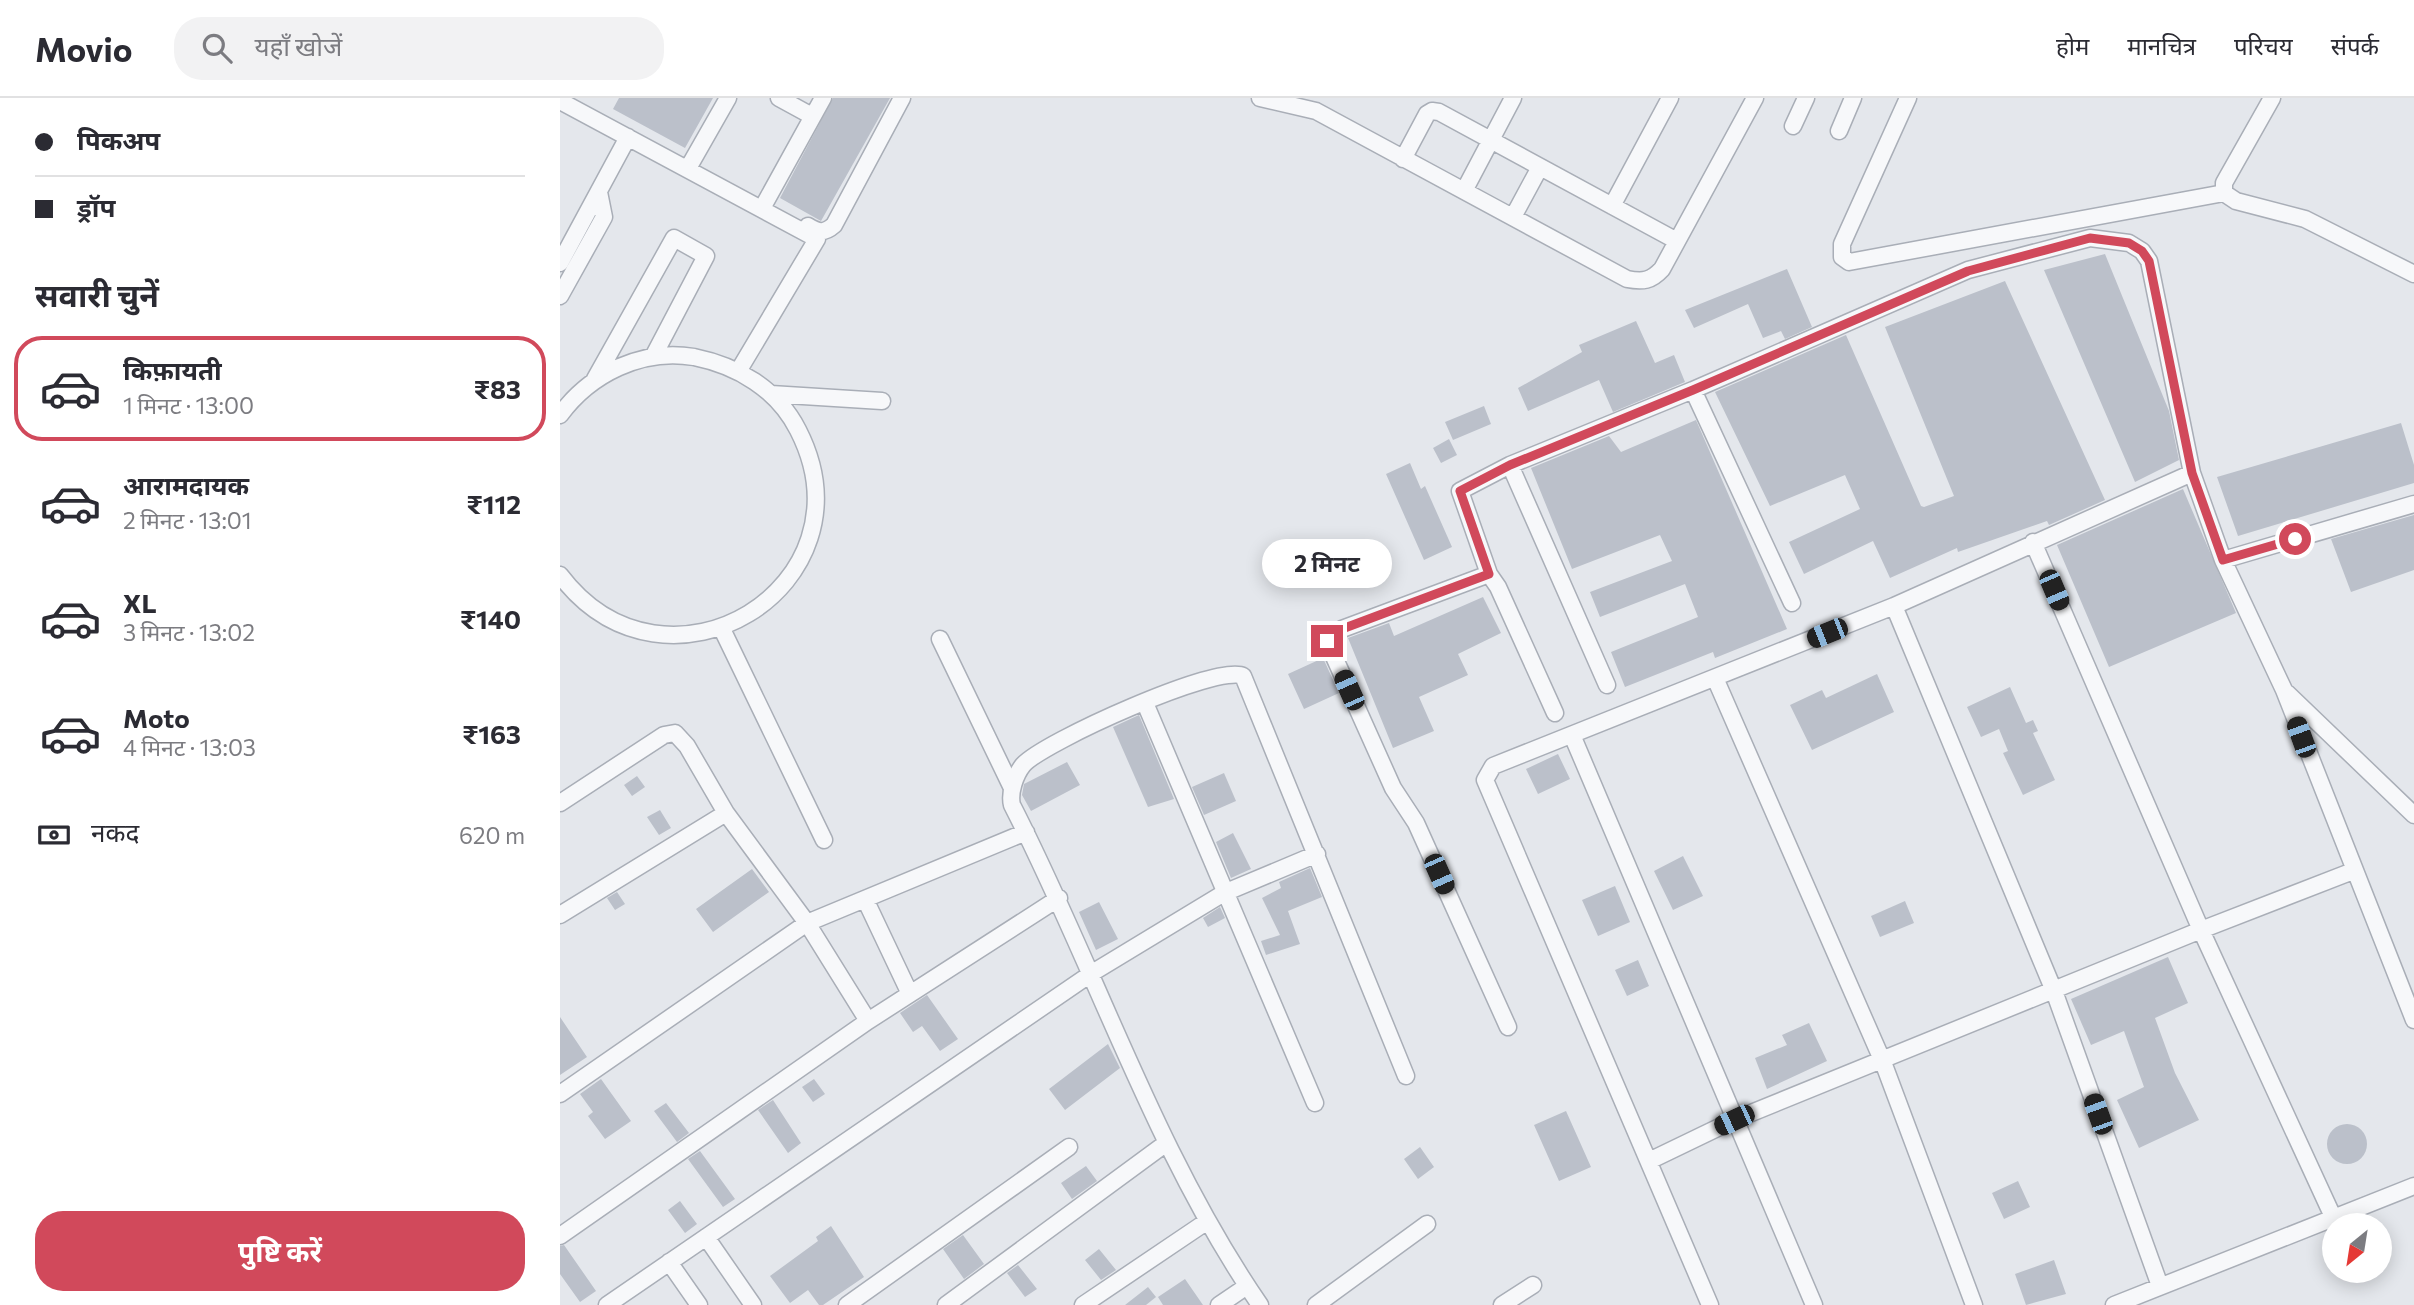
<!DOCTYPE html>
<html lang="hi">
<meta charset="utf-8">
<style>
body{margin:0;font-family:Commissioner,"Noto Sans Devanagari",sans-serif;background:#f2f2f3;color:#2b2b33;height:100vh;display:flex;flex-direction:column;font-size:26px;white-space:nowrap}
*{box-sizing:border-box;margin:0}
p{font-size:23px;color:#7c7c81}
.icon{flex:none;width:38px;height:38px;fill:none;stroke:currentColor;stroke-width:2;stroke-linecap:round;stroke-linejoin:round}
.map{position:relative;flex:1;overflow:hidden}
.drawer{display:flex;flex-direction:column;background:#fff;width:560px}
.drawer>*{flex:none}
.top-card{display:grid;align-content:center;height:154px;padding:0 35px;background:#fff}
.needle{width:46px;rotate:210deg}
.fabs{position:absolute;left:1762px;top:1115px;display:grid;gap:14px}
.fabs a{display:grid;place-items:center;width:70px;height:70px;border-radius:50%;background:#fff;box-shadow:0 4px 18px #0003;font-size:35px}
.end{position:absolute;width:32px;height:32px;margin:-16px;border:9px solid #d1495b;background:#fff;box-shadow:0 0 0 4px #fff}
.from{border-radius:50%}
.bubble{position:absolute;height:49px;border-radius:24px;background:#fff;box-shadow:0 4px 18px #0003;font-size:23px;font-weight:700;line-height:49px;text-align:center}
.car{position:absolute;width:21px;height:42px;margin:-21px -10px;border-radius:9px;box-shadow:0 0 5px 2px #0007;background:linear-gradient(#222 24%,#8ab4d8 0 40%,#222 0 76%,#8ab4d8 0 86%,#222 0)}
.top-card b{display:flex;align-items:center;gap:24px;height:66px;font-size:26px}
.top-card b+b{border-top:2px solid #e1e1e2}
.top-card i{width:18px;height:18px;background:#2b2b33}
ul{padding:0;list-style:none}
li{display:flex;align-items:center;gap:21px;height:105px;margin:0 14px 10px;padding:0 21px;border:4px solid transparent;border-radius:28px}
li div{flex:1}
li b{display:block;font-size:26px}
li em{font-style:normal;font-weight:700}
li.current{border-color:#d1495b}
li>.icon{width:63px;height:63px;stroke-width:1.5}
h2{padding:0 35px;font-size:32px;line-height:84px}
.pay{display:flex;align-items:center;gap:18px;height:77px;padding:0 35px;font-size:26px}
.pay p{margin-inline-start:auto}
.button{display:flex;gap:14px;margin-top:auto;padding:14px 35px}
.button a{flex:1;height:80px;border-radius:28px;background:#d1495b;color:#fff;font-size:28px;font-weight:700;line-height:80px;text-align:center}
header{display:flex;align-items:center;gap:42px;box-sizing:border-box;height:98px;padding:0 35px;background:#fff;border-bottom:2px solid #e1e1e2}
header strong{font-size:33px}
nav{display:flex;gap:38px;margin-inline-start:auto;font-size:24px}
.search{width:490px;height:63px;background:#f2f2f3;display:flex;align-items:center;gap:18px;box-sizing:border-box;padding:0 24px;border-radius:28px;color:#7c7c81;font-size:26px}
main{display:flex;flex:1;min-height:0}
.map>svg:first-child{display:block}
.building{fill:#bbc0ca}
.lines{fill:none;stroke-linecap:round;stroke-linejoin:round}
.minor-casing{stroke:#a9aeb7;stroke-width:19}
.minor{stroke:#f7f8fa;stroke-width:16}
.route{stroke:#d1495b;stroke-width:9}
</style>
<header>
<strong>Movio</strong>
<div class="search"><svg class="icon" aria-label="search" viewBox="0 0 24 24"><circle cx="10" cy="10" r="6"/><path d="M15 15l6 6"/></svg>यहाँ खोजें</div>
<nav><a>होम</a><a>मानचित्र</a><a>परिचय</a><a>संपर्क</a></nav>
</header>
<main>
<section class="drawer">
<div class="top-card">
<b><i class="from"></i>पिकअप</b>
<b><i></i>ड्रॉप</b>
</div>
<h2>सवारी चुनें</h2>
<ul>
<li class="current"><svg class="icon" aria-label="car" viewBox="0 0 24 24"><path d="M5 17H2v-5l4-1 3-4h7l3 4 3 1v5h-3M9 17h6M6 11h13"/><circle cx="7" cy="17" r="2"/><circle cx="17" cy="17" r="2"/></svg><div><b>किफ़ायती</b><p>1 मिनट · 13:00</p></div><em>₹83</em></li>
<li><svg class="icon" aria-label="car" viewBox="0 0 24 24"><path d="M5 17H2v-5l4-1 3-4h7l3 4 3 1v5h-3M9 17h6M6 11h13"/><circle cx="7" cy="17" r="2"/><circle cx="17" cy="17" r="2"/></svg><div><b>आरामदायक</b><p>2 मिनट · 13:01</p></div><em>₹112</em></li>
<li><svg class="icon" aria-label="car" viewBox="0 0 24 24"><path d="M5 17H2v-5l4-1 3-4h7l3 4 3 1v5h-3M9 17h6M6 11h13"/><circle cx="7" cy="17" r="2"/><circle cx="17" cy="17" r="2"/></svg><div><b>XL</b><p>3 मिनट · 13:02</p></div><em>₹140</em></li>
<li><svg class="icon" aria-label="car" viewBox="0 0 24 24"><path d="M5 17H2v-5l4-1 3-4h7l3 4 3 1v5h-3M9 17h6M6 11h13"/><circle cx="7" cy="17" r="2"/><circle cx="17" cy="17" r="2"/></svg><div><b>Moto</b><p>4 मिनट · 13:03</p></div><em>₹163</em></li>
</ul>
<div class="pay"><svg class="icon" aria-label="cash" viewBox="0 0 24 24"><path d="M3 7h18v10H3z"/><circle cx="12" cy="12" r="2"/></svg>नकद<p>620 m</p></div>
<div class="button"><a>पुष्टि करें</a></div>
</section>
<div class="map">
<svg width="1854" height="1207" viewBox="0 0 1854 1207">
<rect width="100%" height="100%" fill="#e4e7ec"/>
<path class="building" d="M59,0H153L125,50L53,11Z
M273,0H330L261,123L220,100Z
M1545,156L1609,313L1619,362L1575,384L1484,172Z
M1227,171L1252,229L1225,241L1221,233L1203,240L1188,206L1134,230L1125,212Z
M1445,183L1545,402L1489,427L1487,423L1398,454L1397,450L1330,480L1313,443L1244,476L1229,444L1300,411L1285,377L1210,408L1155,294L1286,237L1361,408L1364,409L1394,398L1325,229Z
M1076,223L1095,265L1114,257L1125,284L1053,314L1039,282L968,313L958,290L1022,254L1019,247Z
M924,308L931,326L893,342L885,324Z
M1136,322L1227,531L1155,560L1153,554L1065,589L1051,554L1138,519L1125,486L1040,519L1030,494L1112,463L1100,437L1012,471L971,370L1049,338L1061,354Z
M1841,325L1854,367V385L1678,438L1657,379Z
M889,341L897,357L881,365L873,350Z
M850,365L861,391L865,388L892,449L864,462L826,376Z
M1623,391L1676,515L1549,569L1497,447Z
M1854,417V472L1791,494L1771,441Z
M923,499L941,535L898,556L908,577L859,599L874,633L833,650L788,540L829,525L834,538Z
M763,560L779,595L744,611L728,576Z
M1317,576L1334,614L1252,652L1230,607L1262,592L1266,600Z
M1450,589L1466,625L1473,622L1478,633L1473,635L1495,682L1463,697L1443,655L1448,653L1439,631L1421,639L1407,609Z
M579,617L614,701L588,709L553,629Z
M998,656L1010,681L978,696L966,671Z
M507,664L520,687L471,713L462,697L464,686Z
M664,675L676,703L644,717L632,689Z
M77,678L85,689L72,698L64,687Z
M100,712L111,730L99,737L87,719Z
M673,735L691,771L671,780L656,744Z
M1123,758L1143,798L1113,812L1094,773Z
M750,770L762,799L728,813L740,846L706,857L701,843L720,837L702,800L721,790L719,784Z
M192,771L209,794L153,834L136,811Z
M1055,788L1070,824L1038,838L1022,802Z
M57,794L65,806L55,812L47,800Z
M1345,803L1354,825L1320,839L1311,818Z
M539,804L558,841L536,852L519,814Z
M660,809L665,820L648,829L643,820Z
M1608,859L1628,905L1595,920L1615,975L1639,1022L1579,1050L1557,1002L1584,989L1564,933L1531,947L1511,901Z
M1078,862L1089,888L1067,898L1055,872Z
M367,897L398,941L380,953L362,928L353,934L340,915Z
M0,919L27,959L0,977Z
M1249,925L1267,963L1207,991L1195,960L1227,947L1222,937Z
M548,946L560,970L505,1012L489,991Z
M41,981L71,1023L45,1041L28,1018L33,1014L20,996Z
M254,981L265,996L253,1004L242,989Z
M213,1002L241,1045L228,1055L198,1012Z
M106,1005L129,1035L117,1044L94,1013Z
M1006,1013L1031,1069L999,1083L974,1027Z
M1767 1046a20 20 0 1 1 40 0a20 20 0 1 1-40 0Z
M860,1049L874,1069L858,1081L844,1061Z
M140,1053L175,1101L163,1109L128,1061Z
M526,1068L537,1083L512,1101L501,1085Z
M1458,1083L1470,1109L1444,1121L1432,1095Z
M120,1103L137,1126L125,1135L108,1112Z
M271,1128L304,1179L263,1207H259L248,1192L230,1205L210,1178L258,1143L256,1139Z
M403,1137L424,1166L404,1181L383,1151Z
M4,1147L36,1193L20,1204L0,1176V1148Z
M539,1151L556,1172L541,1182L525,1162Z
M1494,1162L1506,1196L1466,1207L1455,1176Z
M458,1167L477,1191L465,1199L447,1175Z
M625,1181L643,1207H603L598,1199Z
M588,1189L596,1199L586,1207H565Z"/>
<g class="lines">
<g class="minor-casing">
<path id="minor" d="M219,0L252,18
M700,0L756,13L1067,181C1083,184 1091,183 1102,171L1195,0
M1348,0L1282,146V159L1289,164L1664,95
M1712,0L1664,85V95L1676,103L1745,121L1854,176
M0,3L257,141L179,272
M1233,28L1246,0
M1279,33L1293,0
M843,61L867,16L872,13L879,14L1117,143
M131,65L168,0
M904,93L953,0
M205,105L263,0
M1052,108L1110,0
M953,119L980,69
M248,128C258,134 264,136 274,127L342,0
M0,165L68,39
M0,198L44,119L39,94
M35,281L114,140L146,158L93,259
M1133,292L1232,505
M211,296L322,303
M0,317C30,276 82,250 134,259C178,268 217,291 238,332C318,488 106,617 0,477
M950,367L1047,587
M1473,444L1641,832L1774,1121
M1663,462L1854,406
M929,476L782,531L767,543L833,690L856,725L948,929
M1334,508L1494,893L1600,1188
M162,531L264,742
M380,541L452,690
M1155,580L1323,964L1414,1207
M1727,595L1854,717
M585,605L755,1005
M995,615L938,489L929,476L900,393L950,367L1133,292L1408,172L1530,140L1569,145L1582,153L1589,163L1632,375
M1012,637L1254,1207
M0,705L104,637L115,635L127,648L166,715L0,817
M166,715L247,825L308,923
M305,801L350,896
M0,996L247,825L466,734
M1089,1063L1174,1022L1641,832L1793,773
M0,1138L308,923L499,800
M146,1139L193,1207
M109,1164L139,1207
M47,1207L532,875L664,795L757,756
M287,1207L509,1049
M386,1207L605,1046
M523,1207L646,1124
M659,1207L687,1188
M700,1207C594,1053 537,873 452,707C449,695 455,677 463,667C483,644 659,565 683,578L846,978
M756,1207L867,1126
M942,1207L973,1187
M1150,1207L925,682L933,668L1334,508L1632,375L1663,462L1724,592L1854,922
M1554,1207L1854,1088"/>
</g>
<use href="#minor" class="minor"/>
</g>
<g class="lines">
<path class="route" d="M767,543L782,531L929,476L900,393L950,367L1133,292L1408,173L1530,140L1569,145L1582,153L1589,163L1632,375L1663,462L1735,441"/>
</g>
</svg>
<div class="fabs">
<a><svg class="needle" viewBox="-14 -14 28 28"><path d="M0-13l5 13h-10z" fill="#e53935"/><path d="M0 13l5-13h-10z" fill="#7c7c81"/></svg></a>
</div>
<i class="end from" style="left:1735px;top:441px"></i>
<i class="end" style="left:767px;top:543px"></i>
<div class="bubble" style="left:702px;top:441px;width:130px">2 मिनट</div>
<i class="car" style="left:1494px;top:492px;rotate:157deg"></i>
<i class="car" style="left:1267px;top:535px;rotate:248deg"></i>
<i class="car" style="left:789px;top:592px;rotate:336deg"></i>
<i class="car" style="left:1741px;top:639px;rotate:340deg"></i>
<i class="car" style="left:879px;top:776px;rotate:156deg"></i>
<i class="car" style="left:1538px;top:1016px;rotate:340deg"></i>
<i class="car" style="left:1174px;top:1022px;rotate:245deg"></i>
</div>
</main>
